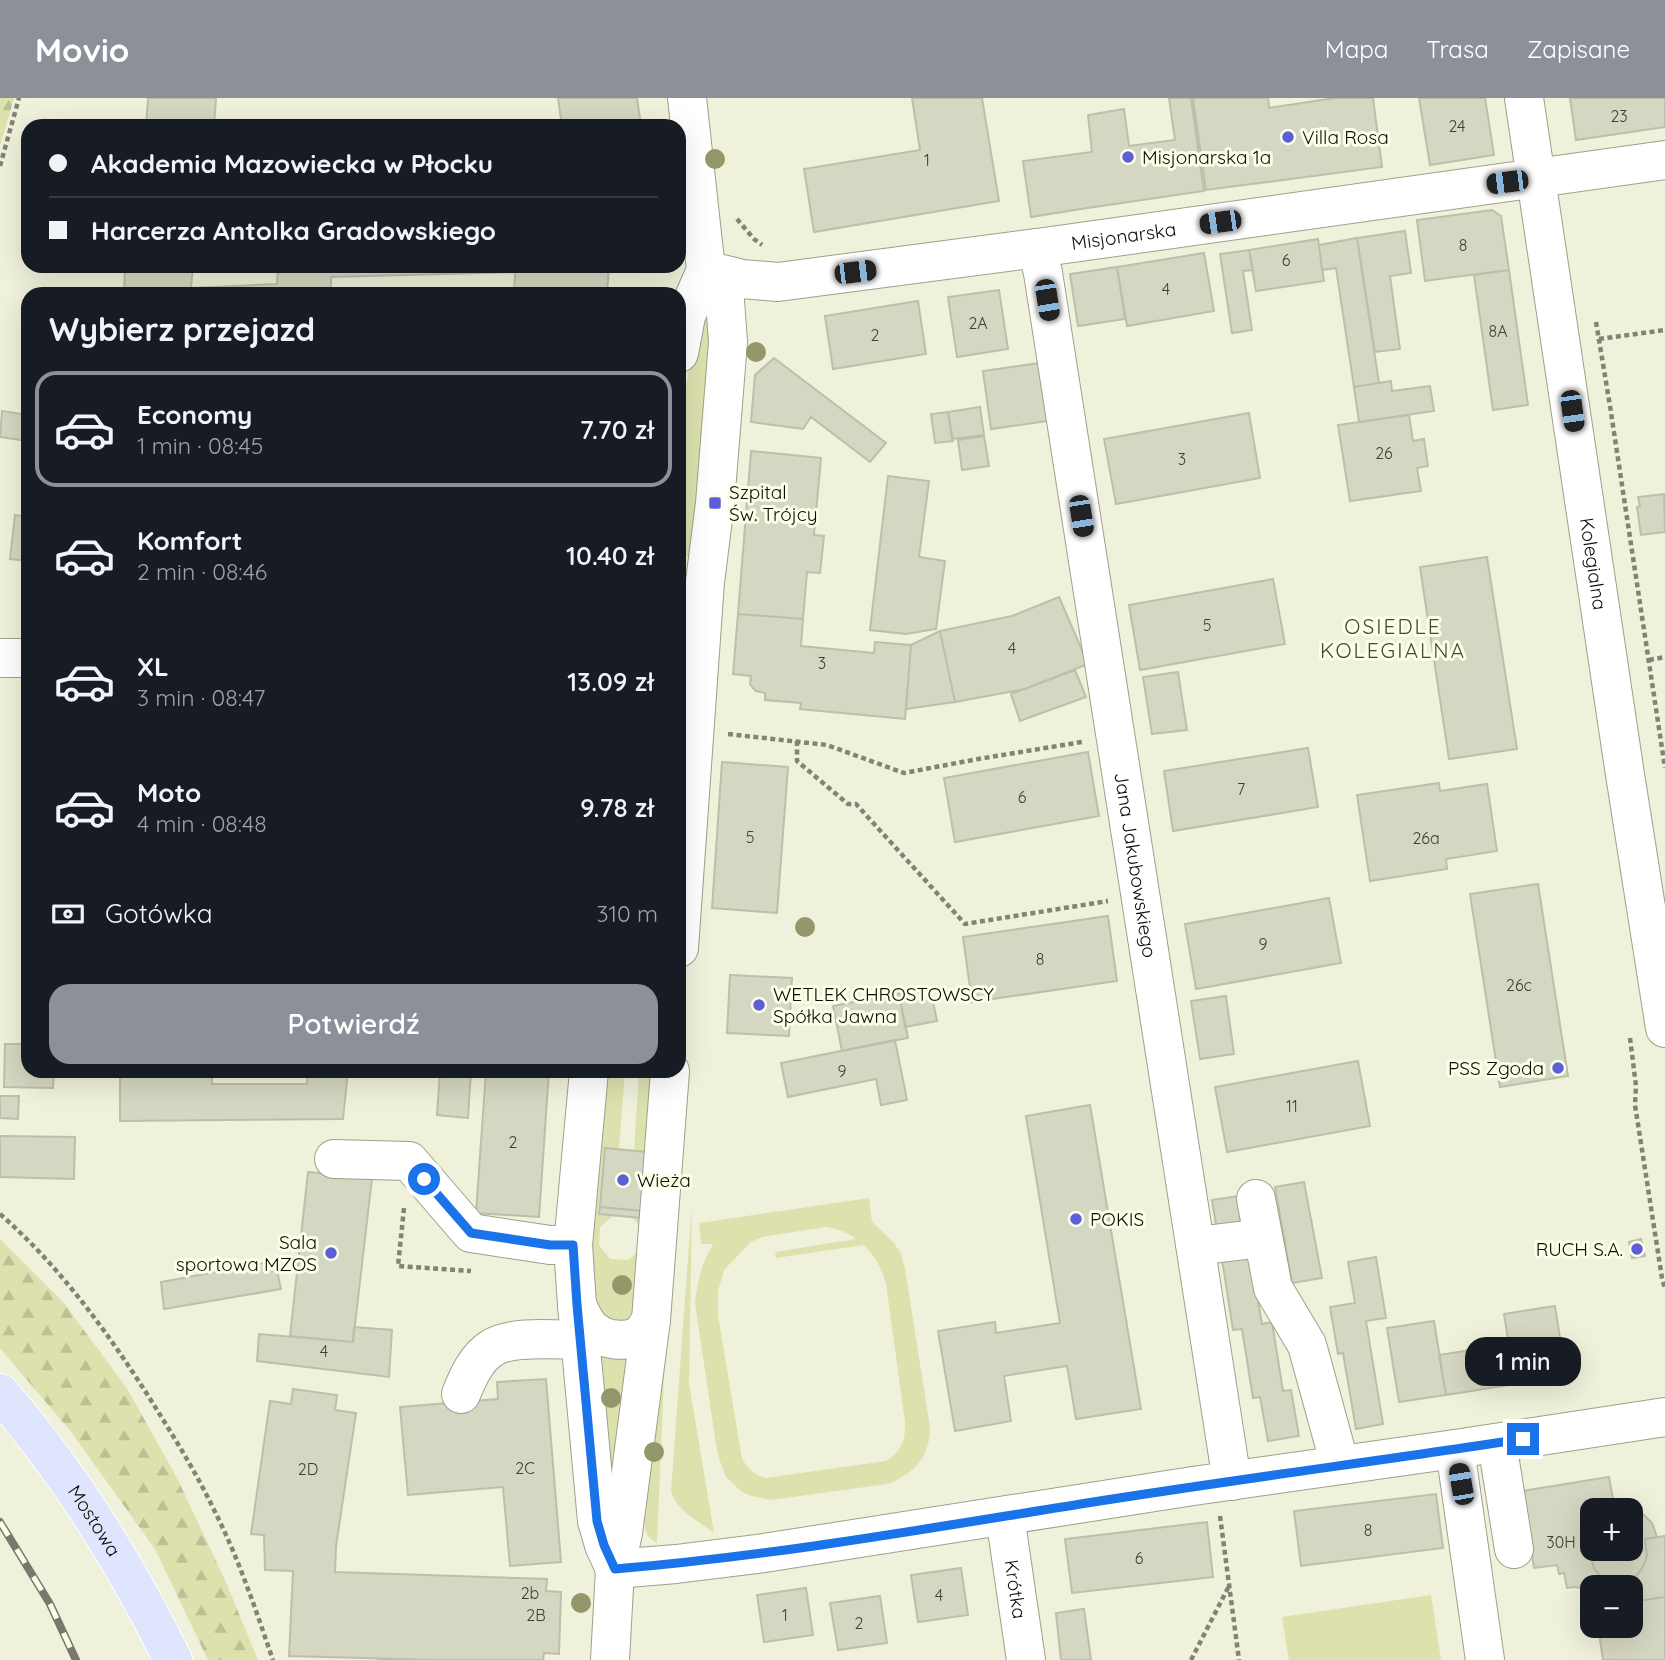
<!DOCTYPE html>
<html lang="pl">
<meta charset="utf-8">
<style>
body{margin:0;font-family:Quicksand,sans-serif;background:#20242c;color:#f1f3f6;height:100vh;display:flex;flex-direction:column;font-size:26px;white-space:nowrap}
*{box-sizing:border-box;margin:0}
p{font-size:23px;color:#9ea1a6}
.icon{flex:none;width:38px;height:38px;fill:none;stroke:currentColor;stroke-width:2;stroke-linecap:round;stroke-linejoin:round}
.map{position:relative;flex:1;overflow:hidden}
.panel{position:absolute;left:21px;top:189px;width:665px;height:791px;display:flex;flex-direction:column;background:#171b24;border-radius:21px;box-shadow:0 7px 28px #0002}
.panel>*{flex:none}
.hud{position:absolute;left:21px;top:21px;width:665px;height:154px;border-radius:21px;box-shadow:0 7px 28px #0002;display:grid;align-content:center;height:154px;padding:0 28px;background:#171b24}
.fabs{position:absolute;left:1580px;top:1400px;display:grid;gap:14px}
.fabs a{display:grid;place-items:center;width:63px;height:63px;border-radius:14px;background:#171b24;box-shadow:0 7px 28px #0002;font-size:35px}
.end{position:absolute;width:32px;height:32px;margin:-16px;border:9px solid #1a73e8;background:#fff;box-shadow:0 0 0 4px #fff}
.from{border-radius:50%}
.bubble{position:absolute;height:49px;border-radius:21px;background:#171b24;box-shadow:0 7px 28px #0002;font-size:23px;font-weight:600;line-height:49px;text-align:center}
.car{position:absolute;width:21px;height:42px;margin:-21px -10px;border-radius:9px;box-shadow:0 0 5px 2px #0007;background:linear-gradient(#222 24%,#8ab4d8 0 40%,#222 0 76%,#8ab4d8 0 86%,#222 0)}
.hud b{display:flex;align-items:center;gap:24px;height:66px;font-size:26px}
.hud b+b{border-top:2px solid #363941}
.hud i{width:18px;height:18px;background:#f1f3f6}
ul{padding:0;list-style:none}
li{display:flex;align-items:center;gap:21px;height:116px;margin:0 14px 10px;padding:0 14px;border:4px solid transparent;border-radius:21px}
li div{flex:1}
li b{display:block;font-size:26px}
li em{font-style:normal;font-weight:600}
li.active{border-color:#8c9099}
li>.icon{width:63px;height:63px;stroke-width:1.5}
h2{padding:0 28px;font-size:32px;line-height:84px}
.pay{display:flex;align-items:center;gap:18px;height:77px;padding:0 28px;font-size:26px}
.pay p{margin-inline-start:auto}
.button{display:flex;gap:14px;margin-top:auto;padding:14px 28px}
.button a{flex:1;height:80px;border-radius:21px;background:#8c9099;color:#fff;font-size:28px;font-weight:600;line-height:80px;text-align:center}
header{display:flex;align-items:center;gap:42px;box-sizing:border-box;height:98px;padding:0 35px;background:#8c9099;color:#fff}
header strong{font-size:33px}
nav{display:flex;gap:38px;margin-inline-start:auto;font-size:24px}
.map>svg:first-child{display:block}
.green{fill:#dce1ae;fill-rule:evenodd}
.forest{fill:url(#forest-firs)}
.building{fill:#d4d7c1;stroke:#bcbfa9;stroke-width:2}
.lines{fill:none;stroke-linecap:round;stroke-linejoin:round}
.minor-casing{stroke:#9ea08b;stroke-width:40}
.major-casing{stroke:#fff;stroke-width:40}
.path{stroke:#828375;stroke-width:4.5;stroke-dasharray:5 3.5;stroke-linecap:butt}
.minor{stroke:#fff;stroke-width:38}
.major{stroke:#e0e5fe;stroke-width:38}
.rail-casing{stroke:#78796c;stroke-width:8}
.rail{stroke:#fcffe8;stroke-width:5;stroke-dasharray:16;stroke-linecap:butt}
.tree{fill:#949769}
.route{stroke:#1a73e8;stroke-width:9}
.poi-dot{fill:#5c5fd7;stroke:#fcffe8;stroke-width:2.5}
.labels{text-anchor:middle;stroke-width:6;stroke-linejoin:round;paint-order:stroke}
.number-label{font-size:16px;fill:#3e3f35}
.poi-label{font-size:19px;fill:#0c0c06;stroke:#fcffe8;text-anchor:start}
.street-label{font-size:19px;fill:#0c0c06;stroke:#fcffe8}
.neighbourhood-label{font-size:21px;letter-spacing:2px;fill:#454734;stroke:#fcffe8}
</style>
<header>
<strong>Movio</strong>
<nav><a>Mapa</a><a>Trasa</a><a>Zapisane</a></nav>
</header>
<div class="map">
<svg width="1665" height="1562" viewBox="0 0 1665 1562">
<defs>
<pattern id="forest-firs" width="22" height="20" patternUnits="userSpaceOnUse" patternTransform="scale(1.75)"><rect width="22" height="20" fill="#dce1ae"/><path d="M5 1l3.5 6h-7zM16 11l3.5 6h-7z" fill="#bcc094"/></pattern>
</defs>
<rect width="100%" height="100%" fill="#eff1db"/>
<path class="green" d="M715,213L690,458L679,459V323L699,222Z
M679,485L691,494L679,610Z
M604,973H625L619,1051L605,1050L599,1115L614,1117L600,1129L599,1147L610,1161L628,1162L642,1151L643,1133L632,1119L647,1054L634,1053L639,973H662L643,1205L629,1221L619,1223L607,1220L599,1210L590,1177Z
M869,1100L872,1124L894,1145L900,1154L905,1171L930,1329C930,1358 915,1376 887,1386L771,1402L752,1398L742,1394L726,1379L721,1366L717,1353L695,1205C698,1181 701,1167 713,1146H701L699,1125ZM826,1129C838,1131 847,1134 856,1141L775,1154L776,1160L864,1147C875,1158 882,1171 886,1186L905,1324C906,1342 901,1354 886,1363L766,1380C754,1377 749,1371 742,1361L718,1218V1193L724,1172L751,1144L762,1139Z
M692,1106L689,1286L714,1435C699,1423 676,1413 671,1393Z
M666,1233L657,1445C646,1439 645,1434 644,1422Z
M597,1258L633,1260L614,1431Z
M1431,1497L1441,1562H1289L1282,1519Z"/>
<path class="forest" d="M0,0H14L0,48Z
M0,1141L64,1205L128,1292L176,1378L225,1482L258,1562H208L155,1451L72,1335L0,1250Z"/>
<path class="building" d="M148,0H216L214,28H146Z
M558,0H637L641,28H562Z
M912,0H982L999,103L814,134L804,71L920,52Z
M1169,0H1191L1204,93L1081,111L1031,119L1023,63L1092,54L1088,17L1124,11L1129,48L1175,42Z
M1193,0H1268L1269,10L1335,0H1373L1382,69L1206,92Z
M1419,0H1485L1494,57L1430,67Z
M1570,0H1665V29L1576,42Z
M1492,112L1501,118L1509,172L1425,183L1417,122Z
M1405,133L1411,175L1390,178L1400,251L1375,254L1357,140Z
M1357,140L1379,285L1354,289L1336,170L1322,172L1319,147Z
M1318,141L1324,183L1256,193L1249,152Z
M1249,152L1253,172L1243,173L1252,232L1232,235L1220,156Z
M1204,155L1214,213L1127,228L1117,169Z
M125,168H193L191,190L277,186L278,168H609L607,196H514L515,174L331,179V196H124Z
M1117,169L1125,221L1078,228L1070,176Z
M1509,172L1528,307L1493,312L1474,177Z
M999,192L1008,251L957,259L948,199Z
M918,203L926,256L833,271L825,218Z
M774,260L886,345L870,364L811,319L803,331L751,324L755,277Z
M1040,265L1048,323L991,331L983,273Z
M1391,283L1392,293L1430,288L1434,313L1359,324L1354,289Z
M980,309L984,337L952,341L948,314Z
M2,313L28,317V343L0,339Z
M948,314L953,343L935,345L931,316Z
M1249,315L1260,380L1116,406L1104,341Z
M1409,317L1413,343L1424,341L1428,368L1417,370L1421,393L1350,403L1338,327Z
M984,338L989,368L962,372L958,342Z
M751,353L821,360L814,437L824,438L820,475L807,474L803,521L738,516Z
M888,378L929,383L919,459L945,463L936,531L906,536L870,532Z
M1664,396L1665,434L1641,437L1637,409L1640,408L1638,399Z
M15,417L28,419V463L10,461Z
M1487,459L1517,651L1449,661L1420,469Z
M1273,481L1285,546L1140,572L1129,507Z
M1059,499L1088,566L1025,591L955,604L940,533L1012,518Z
M738,516L803,521L801,548L874,555L875,544L911,547L905,621L800,611L801,605L765,602V595L756,593L753,590L750,586L751,578L733,576Z
M940,533L955,604L906,611L911,547Z
M1075,572L1086,599L1020,623L1011,596Z
M1178,574L1187,632L1152,636L1143,579Z
M1308,650L1318,709L1173,733L1164,673Z
M1088,654L1099,718L955,744L944,680Z
M722,664L788,669L777,815L712,810Z
M1439,685L1440,693L1487,686L1497,753L1446,761L1447,771L1370,783L1357,697Z
M1538,786L1568,978L1500,989L1470,796Z
M1329,800L1341,865L1196,891L1185,826Z
M1108,818L1117,883L972,904L963,839Z
M730,877L792,880L789,938L727,935Z
M930,889L937,923L905,929L899,895Z
M899,895L908,940L842,953L833,908Z
M1226,898L1234,956L1200,961L1191,903Z
M895,942L907,1002L881,1007L876,981L788,999L781,965Z
M5,946H28V973H54L53,990L4,989Z
M1358,963L1370,1028L1227,1054L1215,989Z
M120,973H212V986H307L308,973H348L343,1021L120,1023Z
M440,973H471L468,1020L437,1017Z
M486,973H549L539,1119L476,1115Z
M0,998H19L18,1021L0,1020Z
M1090,1007L1141,1311L1076,1321L1067,1268L1004,1278L1011,1323L955,1333L938,1233L995,1224L996,1235L1060,1225L1026,1018Z
M0,1038L75,1039L74,1081L0,1079Z
M605,1050L647,1054L642,1113L600,1109Z
M308,1074L372,1080L353,1244L290,1238Z
M1304,1084L1322,1180L1292,1185L1275,1089Z
M1239,1098L1245,1134L1218,1138L1212,1102Z
M600,1109L642,1113L641,1120L599,1116Z
M1641,1141L1645,1158L1632,1160L1629,1144Z
M1250,1156L1262,1226L1272,1224L1283,1293L1291,1292L1299,1338L1268,1343L1260,1299L1253,1300L1242,1231L1233,1232L1222,1161Z
M1376,1159L1386,1220L1366,1223L1383,1326L1356,1331L1343,1255L1338,1256L1330,1209L1355,1205L1348,1164Z
M275,1163L281,1191L164,1211L161,1184Z
M1555,1208L1566,1279L1515,1286L1504,1216Z
M1434,1223L1446,1297L1399,1304L1387,1230Z
M354,1229L392,1232L389,1279L257,1263L259,1236L353,1244Z
M1509,1246L1515,1286L1446,1297L1439,1257Z
M546,1281L561,1464L510,1468L503,1389L408,1397L400,1309L498,1301L497,1284Z
M293,1291L337,1297L335,1312L356,1315L336,1448L335,1474L547,1481L546,1493L561,1494L559,1556L544,1555L543,1562H434L289,1558L293,1473L265,1472L264,1437L251,1436L270,1303L291,1306Z
M1609,1379L1615,1412H1592V1448L1591,1459L1594,1470L1600,1478L1609,1483L1620,1484L1629,1482L1638,1476L1644,1467L1647,1457L1645,1441L1665,1438V1499L1631,1504V1489H1592V1499L1582,1490L1575,1489L1567,1490L1564,1475L1559,1476L1557,1467L1534,1470L1522,1393Z
M1436,1396L1443,1450L1301,1468L1294,1413Z
M1613,1404L1621,1405L1638,1411L1652,1425L1657,1439L1645,1441L1647,1457L1644,1467L1638,1476L1629,1482L1620,1484L1609,1483L1600,1478L1594,1470L1591,1459L1592,1448V1451H1631V1412H1615Z
M1207,1424L1213,1479L1072,1495L1065,1441Z
M961,1470L968,1517L918,1524L911,1477Z
M806,1490L813,1537L764,1544L757,1497Z
M880,1498L887,1545L838,1552L830,1505Z
M1665,1499V1562H1603L1598,1528H1631V1504Z
M1084,1511L1091,1562H1061L1056,1515Z
M378,1561L431,1562H378Z"/>
<g class="lines">
<g class="minor-casing">
<g id="minor">
<path id="s1" d="M1524,0L1624,670L1665,930"/>
<path id="s2" d="M1037,150L1043,175L1232,1383"/>
<path id="s3" d="M706,172L742,181L778,184L1037,150L1665,62"/>
<path d="M679,255L686,218L706,172"/>
<path d="M0,560H28"/>
<path d="M679,850L705,484L715,405L728,244L725,203L706,172L687,0"/>
<path d="M589,973L573,1147L577,1207L597,1423L604,1447L615,1471"/>
<path d="M334,1061L409,1063L471,1135L550,1147H573"/>
<path d="M1256,1101L1273,1190L1307,1247L1340,1367"/>
<path d="M1196,1148L1263,1140"/>
<path d="M577,1207C582,1217 587,1230 597,1235C606,1242 625,1244 636,1239C643,1236 647,1228 651,1222"/>
<path d="M461,1296C468,1279 476,1260 492,1250C511,1237 558,1242 581,1242"/>
<path d="M1497,1345L1514,1451"/>
<path d="M1455,1351L1485,1562"/>
<path id="s4" d="M1005,1418L1026,1562"/>
<path d="M615,1471L676,1466L764,1455L1193,1388L1455,1351L1665,1319"/>
<path d="M610,1562L615,1471L623,1435L651,1222L670,973"/>
</g>
</g>
<g class="major-casing">
<g id="major">
<path id="s5" d="M0,1295C70,1376 126,1466 173,1562"/>
</g>
</g>
<path class="path" d="M0,68L19,0
M737,121L754,141L762,147
M1596,224L1610,308L1665,670
M1599,241L1665,232
M1649,562L1665,559
M728,636L827,647L904,675L978,661L1082,644
M797,643V663L848,706H856L965,826L1108,803
M1630,940L1636,988L1635,1007L1662,1180L1665,1191
M404,1110L398,1168L471,1173
M0,1116C65,1173 117,1247 162,1320C182,1352 201,1384 217,1418C240,1464 256,1513 273,1562
M1220,1418L1239,1562
M1191,1562L1229,1488"/>
<use href="#minor" class="minor"/>
<use href="#major" class="major"/>
<g class="rail-casing">
<path id="rail" d="M0,1424L50,1506L76,1562"/>
</g>
<use href="#rail" class="rail"/>
</g>
<g class="tree">
<circle cx="715" cy="61" r="10"/>
<circle cx="756" cy="254" r="10"/>
<circle cx="805" cy="829" r="10"/>
<circle cx="622" cy="1187" r="10"/>
<circle cx="611" cy="1300" r="10"/>
<circle cx="654" cy="1354" r="10"/>
<circle cx="581" cy="1505" r="10"/>
</g>
<g class="lines">
<path class="route" d="M424,1081L471,1135L550,1147H573L577,1207L597,1423L604,1447L615,1471C773,1458 930,1430 1087,1405C1232,1382 1378,1363 1523,1341"/>
</g>
<g class="poi-dot">
<circle cx="1288" cy="39" r="7"/>
<circle cx="1128" cy="59" r="7"/>
<rect x="708" y="398" width="14" height="14" rx="3.5"/>
<circle cx="759" cy="907" r="7"/>
<circle cx="1558" cy="970" r="7"/>
<circle cx="623" cy="1082" r="7"/>
<circle cx="1076" cy="1121" r="7"/>
<circle cx="1637" cy="1151" r="7"/>
<circle cx="331" cy="1155" r="7"/>
</g>
<g class="labels">
<g class="number-label">
<text x="1619" y="24">23</text>
<text x="1457" y="34">24</text>
<text x="927" y="68">1</text>
<text x="1463" y="153">8</text>
<text x="1286" y="168">6</text>
<text x="1166" y="197">4</text>
<text x="978" y="231">2A</text>
<text x="1498" y="239">8A</text>
<text x="875" y="243">2</text>
<text x="1384" y="361">26</text>
<text x="1182" y="367">3</text>
<text x="1207" y="533">5</text>
<text x="1012" y="556">4</text>
<text x="822" y="571">3</text>
<text x="1241" y="697">7</text>
<text x="1022" y="705">6</text>
<text x="750" y="745">5</text>
<text x="1426" y="746">26a</text>
<text x="1263" y="852">9</text>
<text x="1040" y="867">8</text>
<text x="1519" y="893">26c</text>
<text x="842" y="979">9</text>
<text x="1292" y="1014">11</text>
<text x="513" y="1050">2</text>
<text x="324" y="1259">4</text>
<text x="525" y="1376">2C</text>
<text x="308" y="1377">2D</text>
<text x="1368" y="1438">8</text>
<text x="1561" y="1450">30H</text>
<text x="1139" y="1466">6</text>
<text x="530" y="1501">2b</text>
<text x="939" y="1503">4</text>
<text x="536" y="1523">2B</text>
<text x="785" y="1523">1</text>
<text x="859" y="1531">2</text>
</g>
<g class="poi-label">
<text x="1302" y="46">Villa Rosa</text>
<text x="1142" y="66">Misjonarska 1a</text>
<text x="729" y="401">Szpital<tspan x="729" dy="22">Św. Trójcy</tspan></text>
<text x="773" y="903">WETLEK CHROSTOWSCY<tspan x="773" dy="22">Spółka Jawna</tspan></text>
<text x="1544" y="977" text-anchor="end">PSS Zgoda</text>
<text x="637" y="1089">Wieża</text>
<text x="1090" y="1128">POKIS</text>
<text x="317" y="1151" text-anchor="end">Sala<tspan x="317" dy="22">sportowa MZOS</tspan></text>
<text x="1623" y="1158" text-anchor="end">RUCH S.A.</text>
</g>
<g class="street-label">
<text dy="7" stroke="none"><textPath href="#s3" startOffset="422">Misjonarska</textPath></text>
<text dy="7" stroke="none"><textPath href="#s1" startOffset="471">Kolegialna</textPath></text>
<text dy="7" stroke="none"><textPath href="#s2" startOffset="625">Jana Jakubowskiego</textPath></text>
<text dy="7" stroke="none"><textPath href="#s5" startOffset="159">Mostowa</textPath></text>
<text dy="7" stroke="none"><textPath href="#s4" startOffset="74">Krótka</textPath></text>
</g>
<g class="neighbourhood-label">
<text x="1393" y="536">OSIEDLE<tspan x="1393" dy="24">KOLEGIALNA</tspan></text>
</g>
</g>
</svg>
<div class="fabs">
<a>+</a>
<a>−</a>
</div>
<i class="end from" style="left:424px;top:1081px"></i>
<i class="end" style="left:1523px;top:1341px"></i>
<div class="bubble" style="left:1465px;top:1239px;width:116px">1 min</div>
<i class="car" style="left:1507px;top:84px;rotate:263deg"></i>
<i class="car" style="left:1220px;top:124px;rotate:262deg"></i>
<i class="car" style="left:855px;top:174px;rotate:83deg"></i>
<i class="car" style="left:1047px;top:202px;rotate:171deg"></i>
<i class="car" style="left:1572px;top:313px;rotate:172deg"></i>
<i class="car" style="left:1081px;top:418px;rotate:171deg"></i>
<i class="car" style="left:1461px;top:1386px;rotate:350deg"></i>
<div class="hud">
<b><i class="from"></i>Akademia Mazowiecka w Płocku</b>
<b><i></i>Harcerza Antolka Gradowskiego</b>
</div>
<section class="panel">
<h2>Wybierz przejazd</h2>
<ul>
<li class="active"><svg class="icon" aria-label="car" viewBox="0 0 24 24"><path d="M5 17H2v-5l4-1 3-4h7l3 4 3 1v5h-3M9 17h6M6 11h13"/><circle cx="7" cy="17" r="2"/><circle cx="17" cy="17" r="2"/></svg><div><b>Economy</b><p>1 min · 08:45</p></div><em>7.70 zł</em></li>
<li><svg class="icon" aria-label="car" viewBox="0 0 24 24"><path d="M5 17H2v-5l4-1 3-4h7l3 4 3 1v5h-3M9 17h6M6 11h13"/><circle cx="7" cy="17" r="2"/><circle cx="17" cy="17" r="2"/></svg><div><b>Komfort</b><p>2 min · 08:46</p></div><em>10.40 zł</em></li>
<li><svg class="icon" aria-label="car" viewBox="0 0 24 24"><path d="M5 17H2v-5l4-1 3-4h7l3 4 3 1v5h-3M9 17h6M6 11h13"/><circle cx="7" cy="17" r="2"/><circle cx="17" cy="17" r="2"/></svg><div><b>XL</b><p>3 min · 08:47</p></div><em>13.09 zł</em></li>
<li><svg class="icon" aria-label="car" viewBox="0 0 24 24"><path d="M5 17H2v-5l4-1 3-4h7l3 4 3 1v5h-3M9 17h6M6 11h13"/><circle cx="7" cy="17" r="2"/><circle cx="17" cy="17" r="2"/></svg><div><b>Moto</b><p>4 min · 08:48</p></div><em>9.78 zł</em></li>
</ul>
<div class="pay"><svg class="icon" aria-label="cash" viewBox="0 0 24 24"><path d="M3 7h18v10H3z"/><circle cx="12" cy="12" r="2"/></svg>Gotówka<p>310 m</p></div>
<div class="button"><a>Potwierdź</a></div>
</section>
</div>
